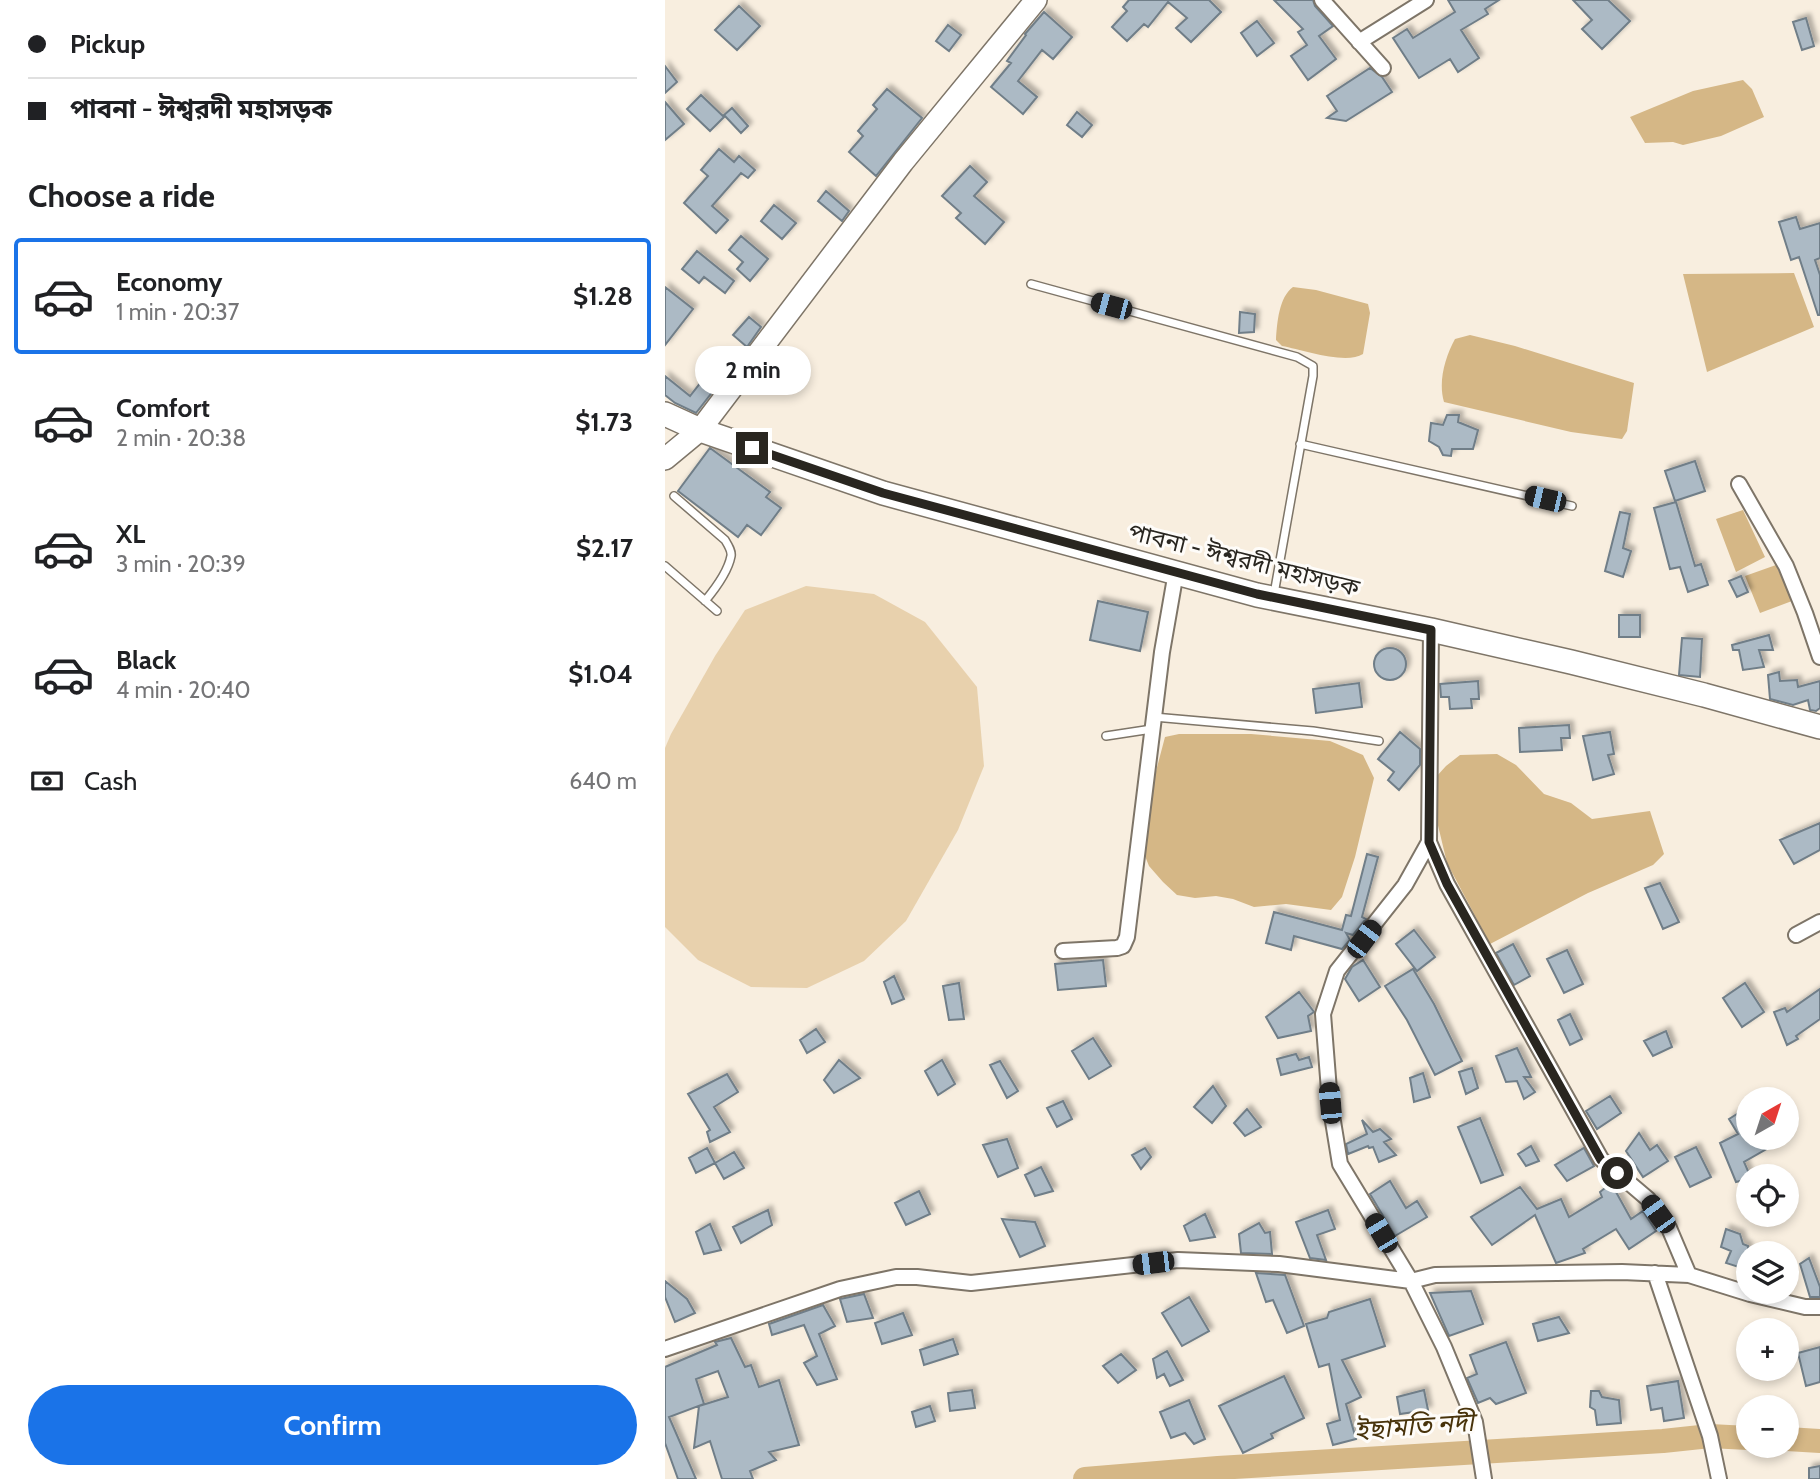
<!DOCTYPE html>
<meta charset="utf-8">
<style>
body{margin:0;font-family:Cabin,"Noto Sans Bengali",sans-serif;background:#f2f2f2;color:#202124;height:100vh;display:flex;flex-direction:column;font-size:26px;white-space:nowrap}
*{box-sizing:border-box;margin:0}
p{font-size:23px;color:#757577}
.icon{flex:none;width:38px;height:38px;fill:none;stroke:currentColor;stroke-width:2;stroke-linecap:round;stroke-linejoin:round}
.map{position:relative;flex:1;overflow:hidden}
.side{display:flex;flex-direction:column;background:#fff;width:665px}
.side>*{flex:none}
.guide{display:grid;align-content:center;height:154px;padding:0 28px;background:#fff}
.needle{width:46px;rotate:39deg}
.tools{position:absolute;left:1071px;top:1087px;display:grid;gap:14px}
.tools a{display:grid;place-items:center;width:63px;height:63px;border-radius:50%;background:#fff;box-shadow:0 4px 10px #0003;font-size:35px}
.end{position:absolute;width:32px;height:32px;margin:-16px;border:9px solid #292620;background:#fff;box-shadow:0 0 0 4px #fff}
.from{border-radius:50%}
.bubble{position:absolute;height:49px;border-radius:24px;background:#fff;box-shadow:0 4px 10px #0003;font-size:23px;font-weight:800;line-height:49px;text-align:center}
.car{position:absolute;width:21px;height:42px;margin:-21px -10px;border-radius:9px;box-shadow:0 0 5px 2px #0007;background:linear-gradient(#222 24%,#8ab4d8 0 40%,#222 0 76%,#8ab4d8 0 86%,#222 0)}
.guide b{display:flex;align-items:center;gap:24px;height:66px;font-size:26px}
.guide b+b{border-top:2px solid #e0e0e0}
.guide i{width:18px;height:18px;background:#202124}
ul{padding:0;list-style:none}
li{display:flex;align-items:center;gap:21px;height:116px;margin:0 14px 10px;padding:0 14px;border:4px solid transparent;border-radius:7px}
li div{flex:1}
li b{display:block;font-size:26px}
li em{font-style:normal;font-weight:800}
li.on{border-color:#1a73e8}
li>.icon{width:63px;height:63px;stroke-width:1.5}
h2{padding:0 28px;font-size:32px;line-height:84px}
.pay{display:flex;align-items:center;gap:18px;height:77px;padding:0 28px;font-size:26px}
.pay p{margin-inline-start:auto}
.button{display:flex;gap:14px;margin-top:auto;padding:14px 28px}
.button a{flex:1;height:80px;border-radius:42px;background:#1a73e8;color:#fff;font-size:28px;font-weight:800;line-height:80px;text-align:center}
main{display:flex;flex:1;min-height:0}
.map>svg:first-child{display:block}
.green{fill:#e8d1ad}
.water{fill:#d5b786}
.lines{fill:none;stroke-linecap:round;stroke-linejoin:round}
.river{stroke:#d5b786;stroke-width:24}
.building{fill:#acbac5;stroke:#707e88;stroke-width:2;filter:url(#shadow)}
.lane-casing{stroke:#7e7568;stroke-width:10}
.street-casing{stroke:#7e7568;stroke-width:18}
.secondary-casing{stroke:#7e7568;stroke-width:24}
.primary-casing{stroke:#7e7568;stroke-width:26}
.lane{stroke:#fff;stroke-width:7}
.street{stroke:#fff;stroke-width:14}
.secondary{stroke:#fff;stroke-width:21}
.primary{stroke:#fff;stroke-width:23}
.route{stroke:#292620;stroke-width:9}
.labels{text-anchor:middle;stroke-width:6;stroke-linejoin:round;paint-order:stroke}
.street-label{font-size:24px;fill:#292620;stroke:#fefcf9}
.water-label{font-size:26px;font-style:italic;fill:#48330b;stroke:#fefcf9}
</style>
<main>
<section class="side">
<div class="guide">
<b><i class="from"></i>Pickup</b>
<b><i></i>পাবনা - ঈশ্বরদী মহাসড়ক</b>
</div>
<h2>Choose a ride</h2>
<ul>
<li class="on"><svg class="icon" aria-label="car" viewBox="0 0 24 24"><path d="M5 17H2v-5l4-1 3-4h7l3 4 3 1v5h-3M9 17h6M6 11h13"/><circle cx="7" cy="17" r="2"/><circle cx="17" cy="17" r="2"/></svg><div><b>Economy</b><p>1 min · 20:37</p></div><em>$1.28</em></li>
<li><svg class="icon" aria-label="car" viewBox="0 0 24 24"><path d="M5 17H2v-5l4-1 3-4h7l3 4 3 1v5h-3M9 17h6M6 11h13"/><circle cx="7" cy="17" r="2"/><circle cx="17" cy="17" r="2"/></svg><div><b>Comfort</b><p>2 min · 20:38</p></div><em>$1.73</em></li>
<li><svg class="icon" aria-label="car" viewBox="0 0 24 24"><path d="M5 17H2v-5l4-1 3-4h7l3 4 3 1v5h-3M9 17h6M6 11h13"/><circle cx="7" cy="17" r="2"/><circle cx="17" cy="17" r="2"/></svg><div><b>XL</b><p>3 min · 20:39</p></div><em>$2.17</em></li>
<li><svg class="icon" aria-label="car" viewBox="0 0 24 24"><path d="M5 17H2v-5l4-1 3-4h7l3 4 3 1v5h-3M9 17h6M6 11h13"/><circle cx="7" cy="17" r="2"/><circle cx="17" cy="17" r="2"/></svg><div><b>Black</b><p>4 min · 20:40</p></div><em>$1.04</em></li>
</ul>
<div class="pay"><svg class="icon" aria-label="cash" viewBox="0 0 24 24"><path d="M3 7h18v10H3z"/><circle cx="12" cy="12" r="2"/></svg>Cash<p>640 m</p></div>
<div class="button"><a>Confirm</a></div>
</section>
<div class="map">
<svg width="1155" height="1479" viewBox="0 0 1155 1479">
<defs>
<filter id="shadow"><feDropShadow dx="4" dy="-4" stdDeviation="2" flood-color="#0004"/></filter>
</defs>
<rect width="100%" height="100%" fill="#f8eedf"/>
<path class="green" d="M141,586L209,594L260,622L312,687L319,766L293,830L241,921L199,961L142,988L86,987L33,960L0,927V748L6,734L50,656L80,610Z"/>
<path class="water" d="M1078,80L1087,89L1099,117L1056,136L1018,145L1008,142L980,143L965,117L1028,91Z
M1129,273L1149,327L1042,372L1018,274Z
M628,287L651,290L703,304L705,313L698,354C681,365 638,350 617,346L611,340C612,323 614,297 628,287Z
M805,335L850,346L969,383L962,431L957,439L906,432L779,402C773,382 780,357 790,339Z
M1078,510L1100,557L1071,572L1051,519Z
M1111,565L1127,601L1095,613L1080,576Z
M514,734H586L665,741L698,755L709,778L690,857L677,897L666,910L621,904L589,907L568,899L551,896L530,898L512,895L498,882L484,866L480,856L490,775L500,737Z
M832,754L851,765L879,794L906,803L927,819L985,811L999,854L988,865L923,893L825,944L782,863L771,817V777L781,766L795,755Z"/>
<g class="lines">
<path class="river" d="M1122,1439L1155,1441
M420,1479L553,1468L998,1441L1045,1436L1083,1438"/>
</g>
<path class="building" d="M464,0H544L556,12L526,42L511,28L522,18L503,2L483,27L479,24L462,41L447,27L462,11L458,7Z
M609,0H648L650,6L668,26L654,36L671,59L643,80L626,56L642,45L633,32L638,29Z
M783,0H834L820,9L823,14L796,30L814,58L793,72L785,59L754,78L728,38L742,29L748,38L790,12Z
M908,0H943L965,21L937,49L917,29L927,20Z
M74,6L95,26L72,50L50,30Z
M379,12L407,37L388,59L377,50L353,81L372,97L358,114L326,87L346,63L342,61L361,35L360,34Z
M1141,18L1149,46L1137,50L1128,22Z
M592,21L609,43L592,56L576,33Z
M283,25L296,35L284,51L271,41Z
M0,66L12,82L0,93Z
M705,68L717,77L727,92L681,121L662,118L672,111L662,96Z
M222,89L257,118L211,176L184,152L198,136L193,131L212,109L208,105Z
M36,95L59,117L45,131L22,109Z
M0,102L19,124L0,140Z
M67,108L83,126L76,133L59,115Z
M412,112L427,125L417,137L402,125Z
M54,149L69,162L74,156L90,170L83,178L76,173L47,206L63,220L51,233L19,203L43,176L36,170Z
M305,166L322,182L309,196L339,222L320,244L291,218L296,213L277,196Z
M161,191L184,211L177,221L153,201Z
M109,205L131,223L117,239L96,221Z
M1131,217L1135,229L1155,223V258L1150,260L1155,275V315H1153L1134,257L1126,260L1114,222Z
M76,236L103,259L85,281L72,269L78,262L64,250Z
M32,251L69,281L60,293L39,277L34,283L17,269Z
M0,287L28,309L0,345Z
M575,312L590,314L589,332L574,333Z
M84,317L96,327L82,347L68,335Z
M0,376L25,396L40,377L52,386L31,413L10,403L0,395Z
M782,415H794L793,422L813,430L808,449H787L786,456L778,455L774,447L764,441L766,423L778,425Z
M45,448L105,492L101,497L116,508L96,535L82,525L73,537L13,491Z
M1030,461L1040,491L1010,501L1000,471Z
M1011,502L1030,566L1036,564L1043,585L1023,592L1015,567L1005,569L989,508Z
M955,512L965,514L958,548L966,551L958,577L940,571Z
M1076,576L1083,592L1072,597L1064,581Z
M433,601L483,612L475,651L425,640Z
M954,615H975V637H954Z
M1104,635L1108,650H1094L1099,667L1078,670L1074,650H1068L1067,645Z
M1017,638L1037,639L1035,677L1014,675Z
M709 664a16 16 0 1 1 32 0a16 16 0 1 1-32 0Z
M1114,672L1115,681L1132,680L1133,687L1155,681V708L1151,711L1145,710L1143,700L1128,705L1105,699L1103,675Z
M813,681L814,699H806L807,708L785,709L784,697H776L775,684Z
M694,683L697,707L651,713L648,689Z
M904,725L905,738H896L897,750L855,752L854,728Z
M735,732L755,749V765L734,790L723,780L729,772L713,759Z
M945,732L949,754L943,755L949,774L928,780L918,736Z
M1155,823V850L1129,864L1115,840Z
M702,854L713,857L697,917L701,919L688,935L681,933L685,940L677,949L629,936L626,950L601,943L609,912L677,930L681,915L686,916Z
M995,883L1014,922L998,929L980,888Z
M749,930L770,957L752,971L731,944Z
M848,944L865,976L849,985L831,953Z
M902,950L918,984L899,993L882,959Z
M438,960L441,986L393,990L390,964Z
M698,960L715,987L694,1001L680,979L687,967Z
M748,969L769,1004L797,1061L770,1075L742,1020L720,986Z
M229,976L239,999L227,1004L219,982Z
M294,983L299,1019L284,1020L278,986Z
M1080,983L1099,1012L1077,1027L1058,998Z
M1155,989V1019L1131,1036L1133,1039L1122,1045L1109,1012L1120,1008L1122,1012Z
M634,992L649,1012L643,1016L646,1031L613,1038L601,1017Z
M905,1014L917,1039L905,1045L893,1020Z
M151,1029L160,1042L142,1053L135,1040Z
M1001,1031L1007,1047L988,1056L979,1041Z
M428,1038L446,1066L424,1079L407,1051Z
M852,1048L866,1077H859L870,1092L859,1099L852,1081L841,1082L831,1056Z
M631,1054L634,1060L644,1057L647,1067L616,1075L612,1059Z
M174,1060L195,1078L169,1093L159,1080Z
M277,1060L290,1084L273,1095L260,1071Z
M335,1061L353,1091L342,1098L325,1065Z
M807,1068L813,1088L801,1094L794,1072Z
M758,1073L765,1097L749,1102L745,1078Z
M62,1074L73,1092L49,1107L65,1132L45,1142L42,1132L45,1130L23,1094Z
M548,1086L561,1106L547,1123L529,1107Z
M945,1096L956,1113L932,1129L921,1111Z
M398,1101L407,1119L392,1127L382,1108Z
M1083,1107V1138H1121L1079,1162L1083,1171V1179L1071,1182L1055,1143L1073,1134L1064,1119Z
M582,1109L596,1127L580,1136L569,1123Z
M815,1118L838,1175L816,1183L793,1127Z
M697,1120L708,1132L715,1129L726,1139L719,1142L731,1155L714,1162L708,1147L704,1148L703,1146L683,1154L681,1144L702,1134Z
M974,1133L985,1150L992,1145L1003,1161L978,1177L961,1151Z
M342,1139L353,1168L333,1177L318,1145Z
M866,1146L874,1161L861,1166L853,1154Z
M1031,1147L1046,1177L1025,1187L1010,1157Z
M42,1148L50,1163L31,1173L24,1158Z
M480,1148L486,1157L476,1169L467,1155Z
M919,1148L929,1166L902,1181L890,1165Z
M69,1152L79,1168L59,1179L50,1163Z
M376,1167L388,1191L370,1196L360,1175Z
M725,1181L741,1208L752,1201L762,1217L730,1236L705,1194Z
M946,1183L966,1219L978,1211L991,1231L964,1249L951,1229L918,1249L920,1253L891,1263L870,1215L827,1245L806,1217L855,1187L872,1209L896,1199L904,1217L937,1197L935,1192Z
M254,1191L265,1214L241,1225L230,1203Z
M103,1210L107,1225L76,1243L68,1227Z
M663,1210L670,1229L652,1235L661,1260L645,1258L631,1222Z
M540,1214L550,1237L525,1241L519,1226Z
M337,1219L370,1222L380,1246L355,1257Z
M594,1223L600,1233L605,1232L607,1254L576,1253L574,1234Z
M45,1224L56,1250L39,1254L31,1232Z
M1061,1229L1075,1234L1078,1244L1083,1246V1270L1061,1263L1066,1251L1056,1247Z
M1144,1258L1155,1287V1297H1145L1135,1264Z
M591,1273L620,1275L639,1326L622,1333L608,1300L601,1302Z
M0,1281L22,1299L30,1313L10,1322L0,1297Z
M806,1291L818,1324L784,1336L765,1293Z
M199,1294L208,1318L182,1322L175,1299Z
M524,1297L544,1331L517,1346L497,1313Z
M705,1299L720,1346L677,1360L696,1397L681,1404L691,1439L668,1445L662,1424L675,1420L664,1364L654,1367L641,1324L662,1318L664,1312Z
M158,1305L170,1326L154,1334L172,1379L152,1385L139,1363L152,1356L139,1325L107,1335L104,1324Z
M238,1313L247,1335L217,1344L210,1323Z
M894,1317L904,1333L873,1341L868,1324Z
M66,1338L80,1367L86,1365L94,1387L114,1380L134,1445L104,1452L111,1460L85,1471L88,1479H57L45,1441L29,1448L34,1406L63,1397L53,1371L31,1379L39,1404L4,1417L31,1479H13L0,1443V1367L52,1345L50,1342Z
M288,1339L293,1354L259,1365L255,1350Z
M841,1342L861,1393L831,1404L825,1398L813,1403L802,1378L812,1374L805,1355Z
M1155,1347V1382L1141,1386L1133,1353Z
M502,1351L518,1380L505,1386L499,1374L492,1378L488,1359Z
M456,1354L471,1370L453,1383L438,1366Z
M619,1376L639,1418L606,1434L608,1438L578,1453L554,1406Z
M1013,1381L1019,1418L999,1421L997,1408L986,1410L982,1386Z
M307,1390L310,1408L285,1411L283,1393Z
M759,1390L763,1410L735,1414L732,1397Z
M926,1391H934L937,1397L954,1400L956,1423L932,1425L930,1410L925,1407Z
M524,1400L540,1439L529,1444L520,1433L506,1438L495,1412Z
M265,1406L270,1421L251,1427L247,1412Z
M1155,1466V1479H1144V1468Z"/>
<g class="lines">
<g class="lane-casing">
<path id="lane" d="M366,284L632,357L648,366V376L609,594
M635,444L907,506
M9,496L60,540C63,545 67,551 66,556C63,572 50,589 40,601
M0,566L52,611
M489,717L648,731L714,741
M441,736L487,729"/>
</g>
<g class="street-casing">
<path id="street" d="M657,0L718,68
M694,42L761,0
M1074,484L1121,566L1140,613L1155,657
M766,630L764,842L740,885L672,971L658,1014L665,1103L675,1164L746,1281L779,1347L810,1422L819,1479
M764,842L782,884L936,1159L983,1199L1004,1228L1024,1275
M1131,935L1155,922
M398,951L452,948L458,946L462,937L497,652L511,572
M990,1273L1045,1436L1054,1479
M0,1349L175,1289L231,1277H252L306,1283L513,1260L614,1264L746,1281L770,1275L957,1272L1024,1275L1085,1294L1140,1307H1155"/>
</g>
<g class="secondary-casing">
<path id="secondary" d="M0,459L35,430L238,162L371,0"/>
</g>
<g class="primary-casing">
<path id="primary" d="M0,414L35,430L218,493L592,595L766,630L906,662L1039,695L1155,727"/>
</g>
<use href="#lane" class="lane"/>
<use href="#street" class="street"/>
<use href="#secondary" class="secondary"/>
<use href="#primary" class="primary"/>
</g>
<g class="lines">
<path class="route" d="M87,448L218,493L592,594L766,630L764,842L782,884L936,1160L952,1173"/>
</g>
<g class="labels">
<g class="street-label">
<text transform="translate(579 560) rotate(14)" y="8">পাবনা - ঈশ্বরদী মহাসড়ক</text>
</g>
<g class="water-label">
<text transform="translate(749 1426) rotate(-4)" y="9">ইছামতি নদী</text>
</g>
</g>
</svg>
<div class="tools">
<a><svg class="needle" viewBox="-14 -14 28 28"><path d="M0-13l5 13h-10z" fill="#e53935"/><path d="M0 13l5-13h-10z" fill="#757577"/></svg></a>
<a><svg class="icon" aria-label="locate" viewBox="0 0 24 24"><circle cx="12" cy="12" r="6"/><path d="M12 2v4M12 18v4M2 12h4M18 12h4"/></svg></a>
<a><svg class="icon" aria-label="layers" viewBox="0 0 24 24"><path d="M12 4l9 5-9 5-9-5zM3 14l9 5 9-5"/></svg></a>
<a>+</a>
<a>−</a>
</div>
<i class="end from" style="left:952px;top:1173px"></i>
<i class="end" style="left:87px;top:448px"></i>
<div class="bubble" style="left:30px;top:346px;width:116px">2 min</div>
<i class="car" style="left:446px;top:306px;rotate:285deg"></i>
<i class="car" style="left:880px;top:499px;rotate:283deg"></i>
<i class="car" style="left:699px;top:939px;rotate:37deg"></i>
<i class="car" style="left:665px;top:1103px;rotate:355deg"></i>
<i class="car" style="left:993px;top:1214px;rotate:324deg"></i>
<i class="car" style="left:716px;top:1233px;rotate:329deg"></i>
<i class="car" style="left:488px;top:1263px;rotate:263deg"></i>
</div>
</main>
